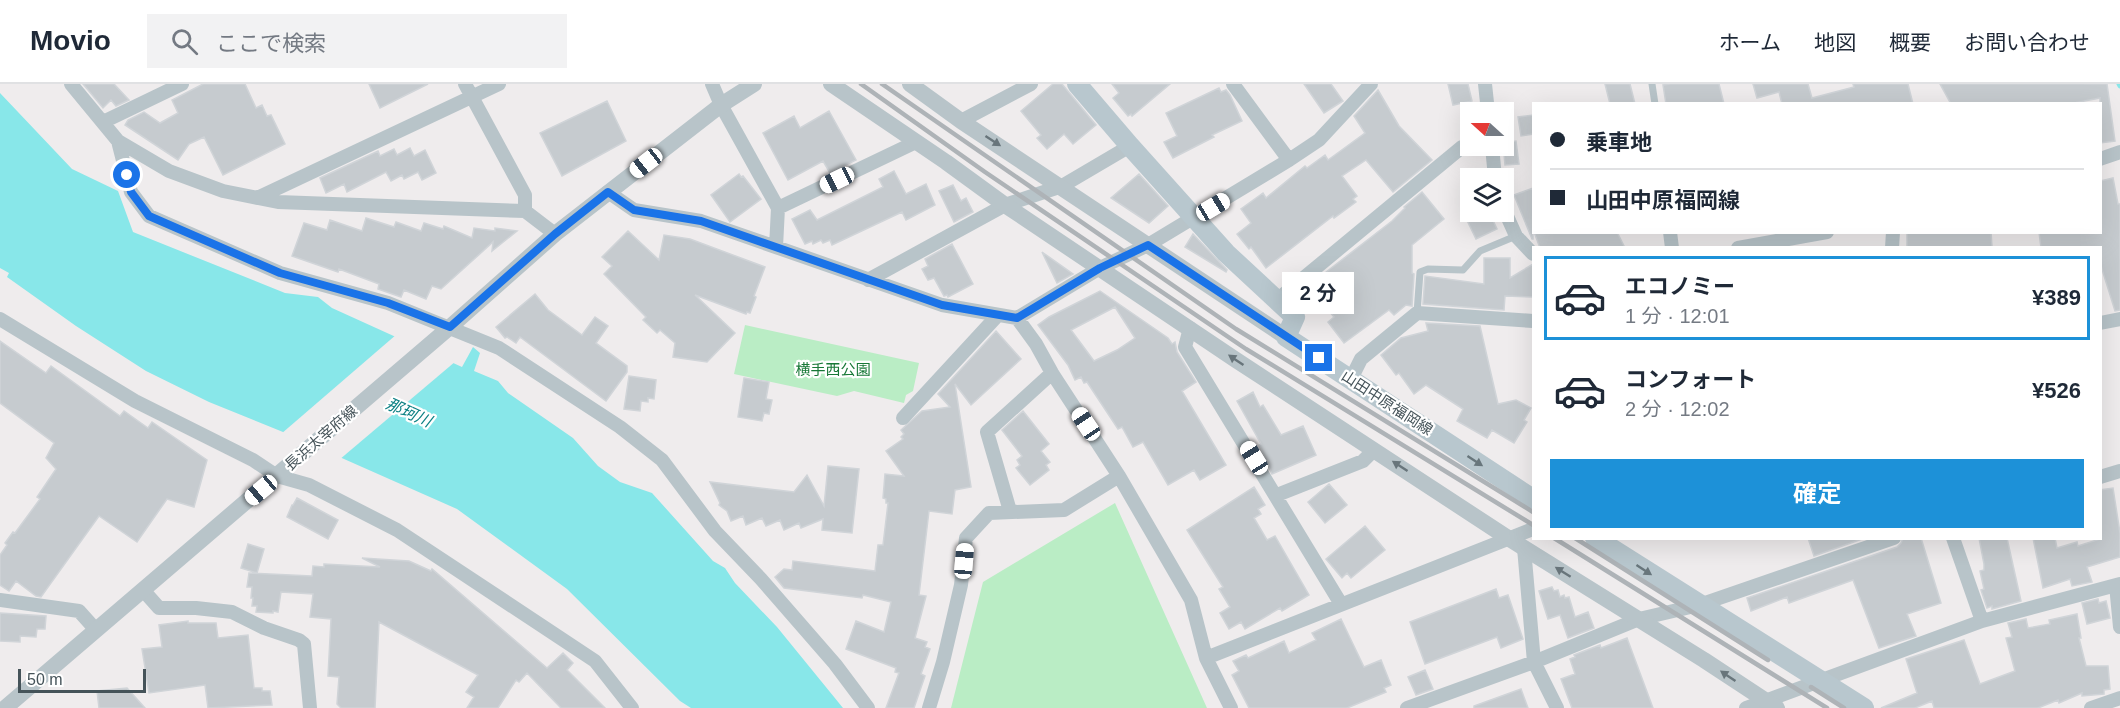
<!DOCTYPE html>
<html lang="ja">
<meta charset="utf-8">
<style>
body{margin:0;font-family:Helvetica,"Noto Sans JP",sans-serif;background:#f2f2f3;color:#1f2937;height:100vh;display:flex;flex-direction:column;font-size:22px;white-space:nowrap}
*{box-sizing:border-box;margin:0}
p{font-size:20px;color:#747a83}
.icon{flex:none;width:33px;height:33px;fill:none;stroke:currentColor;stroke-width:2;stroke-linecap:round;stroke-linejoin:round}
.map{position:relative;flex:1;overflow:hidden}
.details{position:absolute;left:1532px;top:162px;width:570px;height:294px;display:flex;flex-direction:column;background:#fff;border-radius:0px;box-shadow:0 6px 24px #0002}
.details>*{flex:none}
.hud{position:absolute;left:1532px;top:18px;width:570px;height:132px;border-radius:0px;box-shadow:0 6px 24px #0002;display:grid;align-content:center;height:132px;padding:0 18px;background:#fff}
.needle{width:39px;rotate:291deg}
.fabs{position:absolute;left:1460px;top:18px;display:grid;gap:12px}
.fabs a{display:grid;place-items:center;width:54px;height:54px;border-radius:0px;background:#fff;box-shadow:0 6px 24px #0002;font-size:30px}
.scale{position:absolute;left:18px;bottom:15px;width:128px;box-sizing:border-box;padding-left:6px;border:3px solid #455359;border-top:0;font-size:16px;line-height:21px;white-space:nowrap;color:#455359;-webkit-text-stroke:4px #fff;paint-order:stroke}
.end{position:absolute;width:27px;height:27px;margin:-14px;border:8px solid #1a73e8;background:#fff;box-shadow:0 0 0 3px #fff}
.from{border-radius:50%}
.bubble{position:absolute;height:42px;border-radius:0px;background:#fff;box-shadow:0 6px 24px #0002;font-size:20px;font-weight:700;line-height:42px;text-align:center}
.car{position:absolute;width:18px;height:36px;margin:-18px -9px;border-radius:8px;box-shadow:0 0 4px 2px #0007;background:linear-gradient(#fff 24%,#345 0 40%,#fff 0 76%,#345 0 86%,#fff 0)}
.hud b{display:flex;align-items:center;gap:21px;height:57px;font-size:22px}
.hud b+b{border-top:2px solid #e0e1e3}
.hud i{width:15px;height:15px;background:#1f2937}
ul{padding:10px 0 0;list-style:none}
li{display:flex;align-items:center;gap:18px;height:84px;margin:0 12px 9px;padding:0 6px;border:3px solid transparent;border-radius:0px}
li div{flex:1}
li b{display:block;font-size:22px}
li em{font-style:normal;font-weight:700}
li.current{border-color:#1d91d8}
li>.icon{width:54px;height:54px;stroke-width:1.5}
.button{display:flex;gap:12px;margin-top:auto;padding:12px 18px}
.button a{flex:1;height:69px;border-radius:0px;background:#1d91d8;color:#fff;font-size:24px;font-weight:700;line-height:69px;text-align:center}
header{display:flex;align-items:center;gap:36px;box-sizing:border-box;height:84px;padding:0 30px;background:#fff;border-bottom:2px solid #e0e1e3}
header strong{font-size:28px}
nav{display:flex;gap:33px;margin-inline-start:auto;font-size:21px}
.search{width:420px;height:54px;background:#f2f2f3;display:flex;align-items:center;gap:15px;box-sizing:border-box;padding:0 21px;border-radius:0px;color:#747a83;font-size:22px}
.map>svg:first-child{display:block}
.green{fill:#baedc5}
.water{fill:#88e7e9}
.pier{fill:#efeced}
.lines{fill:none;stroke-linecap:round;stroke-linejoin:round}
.stream{stroke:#88e7e9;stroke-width:5}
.building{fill:#c6cbcf;stroke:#d0d4d8;stroke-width:1.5;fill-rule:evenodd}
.service{stroke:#b8c4c9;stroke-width:7}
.minor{stroke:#b8c4c9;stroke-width:14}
.tertiary{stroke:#b8c4c9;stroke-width:16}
.secondary{stroke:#b8c7ce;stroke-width:20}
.rail{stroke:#aeb3b7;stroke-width:4.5}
.oneway{fill:#68757b}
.oneway2{fill:#68767c}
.route{stroke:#1a73e8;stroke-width:8}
.labels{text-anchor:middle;stroke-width:4.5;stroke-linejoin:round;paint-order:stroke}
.park-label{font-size:15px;fill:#187837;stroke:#fff}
.street-label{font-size:15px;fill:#455359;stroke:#fff}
.water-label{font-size:16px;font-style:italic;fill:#0f8285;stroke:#fff}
</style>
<header>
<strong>Movio</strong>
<div class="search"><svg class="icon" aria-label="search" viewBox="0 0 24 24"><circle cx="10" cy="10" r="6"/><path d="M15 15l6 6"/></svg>ここで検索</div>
<nav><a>ホーム</a><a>地図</a><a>概要</a><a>お問い合わせ</a></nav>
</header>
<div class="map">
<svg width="2120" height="624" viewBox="0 0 2120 624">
<rect width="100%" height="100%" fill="#efeced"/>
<path class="green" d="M745,241L919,279L913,307L906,311L904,319L854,307L837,312L734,290Z
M1115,419L1207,624H951L983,498Z"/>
<path class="water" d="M0,9L72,85L118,107L133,148L285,209L318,213L332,224L462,283L473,263L480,269L474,287L498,297L508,309L573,354L598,382L620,398L652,409L713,477L725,484L735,499L777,543L843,624H691L680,617L567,505L457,425L283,348L209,318L146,287L76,242L7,193L9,189L0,184Z"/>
<path class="pier" d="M397,250L456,277L339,376L281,350Z"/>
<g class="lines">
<path class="stream" d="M2119,0L2120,2"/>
</g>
<path class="building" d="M83,0H114L129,16L116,22L111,16L103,24Z
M203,0H245L256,24L262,21L267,32L271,31L285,60L223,91L204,53L189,60L178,76L125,41L128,36L144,28L160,39L178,29L172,16Z
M369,0H428L380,24Z
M1053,0H1062L1096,41L1073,60L1064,50L1047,65L1037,54L1041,51L1021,27Z
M1112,0H1170L1132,32L1131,30L1128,32L1113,14L1119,9Z
M1304,0H1331L1343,17L1324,29Z
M1448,0H1468L1472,17L1453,21Z
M1605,0H1630L1635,20H1610Z
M1670,0H1719L1724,20H1666L1663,1Z
M1753,0H1808L1812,14L1854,3L1853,0H1908L1913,20H1782L1779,8L1757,14Z
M1940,0H2107L2115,57L2100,59V14L2069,20H1951Z
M1219,4L1221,8L1226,6L1230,11L1242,37L1212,51L1214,53L1173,74L1164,58L1177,52L1166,29Z
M1378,6L1399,42L1432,76L1393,108L1366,76L1342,92L1357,112L1353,115L1356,118L1334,134L1333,132L1266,184L1251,163L1249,165L1237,150L1251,139L1241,125L1263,109L1266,114L1305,82L1307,84L1325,71L1328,76L1365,49L1354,32Z
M607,17L626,57L562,92L540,49Z
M829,27L856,76L830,89L823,77L788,96L763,49L794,32L800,44Z
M1533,31V50L1521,52L1518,33Z
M1516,57L1519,80L1505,81L1503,59Z
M410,64L414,72L425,66L436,89L422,96L418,88L404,95L402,91L391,97L386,88L347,108L344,100L326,109L320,94L378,67L380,72L394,65L397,71Z
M894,87L906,110L926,100L935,121L906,136L902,128L832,161L830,156L823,159L821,156L813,160L812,157L805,160L792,135L810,126L817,136L883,103L879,95Z
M739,90L741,93L743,92L761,115L730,138L711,111Z
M1139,90L1168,122L1149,139L1111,114Z
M2113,94L2118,120H2120V226L2115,227L2100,179V164H2041L2039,148H2100V97Z
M953,101L961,117L966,114L973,128L954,138L939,107Z
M1533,104V155H1532L1514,111Z
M1422,108L1444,135L1412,161V189L1414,190L1412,222L1406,221L1394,231L1389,226L1344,259L1328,238L1334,233L1308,202L1392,137L1405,124L1404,123Z
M1463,128H1489L1497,145L1476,155Z
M366,134L394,143L396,138L421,147L424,139L443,145L444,142L472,154L474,144L495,147V144L517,147L492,167L493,158L441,205L432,202L426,215L404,206L401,213L378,205L379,200L339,185L338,188L292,172L304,139L327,146L330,136L362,147Z
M628,147L659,176L664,151L690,155L765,183L754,212L756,213L750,229L747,228L746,230L695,211L735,249L707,278L673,273L675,259L660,246L657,249L643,236L646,233L604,190L612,182L602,173Z
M1534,148H1617L1625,164H1540Z
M1907,148H1991L1992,163L1907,164Z
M1193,150L1227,186L1226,188L1185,163Z
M952,160L973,200L948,213L947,211L944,212L934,194L928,196L922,185L928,182L925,175Z
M1042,168L1073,190L1057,199Z
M1484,174H1510V194L1533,180V213L1505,212L1504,226L1423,220L1425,192L1484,200Z
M1100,207L1168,254L1172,260L1175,258L1177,268L1196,298L1182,307L1226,381L1200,396L1194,386L1168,401L1143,358L1133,363L1122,343L1118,345L1087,298L1084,299L1081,293L1075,296L1068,281L1038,241L1049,233ZM1115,223L1135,254L1117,266L1094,277L1071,246Z
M535,210L548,226L582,251L595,233L608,242L596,259L627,282V288L606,317L520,253L516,259L507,253L505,254L496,243Z
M1426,239L1480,242L1498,320L1516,316L1531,324L1524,336L1527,338L1514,359L1492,346L1487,354L1457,337L1463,325L1426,301L1414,310L1399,289L1396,291L1381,271L1401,254L1428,247Z
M996,247L1021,275L971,321L955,300L971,403L955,406L952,430L929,427L919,511L926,512L915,554L927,558L925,563L930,565L921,590L925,592L914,624H886L899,589L895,588L896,584L846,565L856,537L884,548L891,518L863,511L862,514L784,504L775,493L784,485L792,486L793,477L875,487L878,461H883L888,419H886V415L883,414L885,390L904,392L886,367L903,355L901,353L904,350L901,346L922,327L950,323L938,310Z
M0,257L46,289L51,282L120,332L124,327L148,344L152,338L207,376L194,423L167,415L137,458L99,432L41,513L36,512L16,497L9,507L0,501V471L7,461L5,459L13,448L15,449L40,415L37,413L56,385L46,374L54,359L0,319Z
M629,292L656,296L654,315L648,314V318L641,317L640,327L624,325Z
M744,294L769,298L766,315L772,316L769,330L764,329L762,337L738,333Z
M1253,308L1260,323L1263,321L1281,351L1303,342L1316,371L1272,390L1259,361L1261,360L1237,317Z
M1023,327L1049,360L1041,367L1050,378L1046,381L1049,386L1030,401L1016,384L1020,381L1017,376L1022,372L1002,346Z
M828,382L859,385L852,449L822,446L823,435L801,444L799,439L784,446L780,436L766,442L762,434L746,441L743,432L731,437L727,427L719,421L720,419L710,398L794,408L807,391L824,422Z
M1329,400L1347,421L1325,439L1308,418Z
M1254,403L1265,421L1258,425L1261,430L1254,434L1267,456L1275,452L1309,511L1282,527L1280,524L1245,545L1241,538L1229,545L1220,529L1230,523L1219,505L1223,503L1187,446Z
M2113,404L2120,449V473L2087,483L2092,498L2072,502L2070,495L2043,504L2033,454H2055L2057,464L2077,458L2078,462L2100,455V406Z
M297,414L338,436L328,455L287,433L292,421H293Z
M1365,442L1385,466L1351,494L1347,489L1342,494L1326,475Z
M1808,454H1865L1814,472Z
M1903,454H1921L1941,519L1907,530L1916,552L1879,564L1853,496L1789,519L1787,513L1751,527L1747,514L1897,463L1901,459Z
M1979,454H2007L2021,517L1992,525V522L1987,524L1981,506L1984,505L1980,487L1984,486V480Z
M248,460L264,465L257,489L241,484Z
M362,474L409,477L431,487L432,485L547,584L563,569L573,579L567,586L605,624H561L527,589L519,598L516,596L498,624H467L474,613L466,608L478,591L379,538L375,624H341L337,620L339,593L328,592L331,535L310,533L313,510L281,508L278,528L273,527V529L256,528L257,522H252L253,514H251L252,503H247L249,489L312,492L313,482L324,483V480L380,483Z
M1552,503L1554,507L1558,506L1560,513L1564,511L1565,514L1569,513L1575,533L1588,528L1594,544L1568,554L1560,531L1548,535L1539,507Z
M1496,505L1499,514L1508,511L1523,555L1501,564L1497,553L1425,580L1410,538Z
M2098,515L2099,519L2106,517L2110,534L2087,540L2082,519Z
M0,529L46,532L45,545H37L36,553L20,552V558L0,557Z
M2077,530L2081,554H2079L2086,582H2108L2110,605L2104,606V610L2082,612V609L2059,619L2058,616L2038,624H1934L1932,617L1915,624H1881L1917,609L1906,575L1964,556L1980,600L2015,587L2006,554L2012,553L2008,539L2026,535L2028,544L2050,540L2049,536Z
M1341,535L1364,583L1381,576L1391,601L1384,604L1386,608L1347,624H1249L1232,591L1239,587L1233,577L1246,571L1248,574L1284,557L1289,569L1316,556L1312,549Z
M188,537V539H216L218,554L248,551L254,604H262V607H270L272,621L208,624L205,601L149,609L142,565L162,563L159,541Z
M1627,554L1653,624H1572L1561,595L1575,590L1570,575L1575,573L1574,571L1600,561L1601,564Z
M1425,586L1433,605L1416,611L1408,593Z
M127,604L145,624H99L97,607Z
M1521,605L1528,624H1474V622Z"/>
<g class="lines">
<path class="service" d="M1652,0L1655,20
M1417,229L1420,188L1428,185L1463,186L1480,167L1516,152"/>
<path class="minor" d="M71,0L118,57L131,108L149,132L280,189L388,219L499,264L620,343L662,376L715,447L761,495L835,580L868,624
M465,0L525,111V127
M712,0L721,21L778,124L776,163
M1233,0L1289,76
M1485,0L1488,28
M961,37L1031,0
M103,38L182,0
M118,57L169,87L223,107L278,118L525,127L555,150
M1492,62L1495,94
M2100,75L2120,68
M608,108L634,126L701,137L942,221L1017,234L1100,184L1148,161L1289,76L1319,56L1371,0
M257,114L499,0
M1503,123L1516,152L1533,170
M778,124L916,58
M1670,148L1672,164
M1738,164L1827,148
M1892,164L1893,148
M868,196L1005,121L1062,102L1130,62
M1277,216L1462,63L1470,61
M1017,234L1036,260L1052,289L1119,392L1191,516L1206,574L1231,624
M0,235L135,317L253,376L277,392L309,401L397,446L595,577L632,624
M2100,239L2120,235
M1190,244L1185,263L1341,520
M1351,295L1361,275L1417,229L1533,237
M903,334L998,231
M2100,393L2120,387
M1277,411L1363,377L1374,366
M1010,427L987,348L1052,289
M1953,454L1982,537
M1524,464L1534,578L1557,624
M2116,501L2120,543
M143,506L159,524H196L232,528L264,544L299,556L304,560L310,624
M0,516L79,527L96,546
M1206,574L1533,445
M929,624L943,578L961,501L966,454L989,429L1064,426L1119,392
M1407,624L1534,578L1639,535L1699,521L1894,454
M1746,624L1982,537L2120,500
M2091,624L2120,614"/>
<path class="tertiary" d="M831,0L946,78L1005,121L1236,276L1508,454L1704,576L1777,624
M910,0L961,37L1286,253
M5,624L450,243L555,150L721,21L754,0"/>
<path class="secondary" d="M1077,0L1130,62L1226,169L1295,233L1286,253L1533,415
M1595,454L1864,624"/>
<path class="rail" d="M861,0L985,88L1246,265L1533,441
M882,0L1236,245L1533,428
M1554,454L1827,624
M1575,454L1768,576
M1811,603L1844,624"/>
</g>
<defs><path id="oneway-solid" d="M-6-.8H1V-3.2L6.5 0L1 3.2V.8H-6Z" transform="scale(1.5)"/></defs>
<g class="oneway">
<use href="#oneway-solid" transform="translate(993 57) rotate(33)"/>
<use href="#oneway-solid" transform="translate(1236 276) rotate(-146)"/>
<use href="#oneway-solid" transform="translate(1400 382) rotate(-147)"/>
<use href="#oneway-solid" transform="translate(1563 488) rotate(-148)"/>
<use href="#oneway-solid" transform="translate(1728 592) rotate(-146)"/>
</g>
<g class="oneway2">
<use href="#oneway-solid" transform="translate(1475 377) rotate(33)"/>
<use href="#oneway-solid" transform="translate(1644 486) rotate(33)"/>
</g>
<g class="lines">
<path class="route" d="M127,91L131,108L149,132L280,189L388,219L450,243L555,150L608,108L634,126L701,137L942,221L1017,234L1100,184L1148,161L1319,274"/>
</g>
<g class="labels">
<g class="park-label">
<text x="833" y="291">横手西公園</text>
</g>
<g class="street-label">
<text transform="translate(1387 319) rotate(33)" y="5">山田中原福岡線</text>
<text transform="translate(321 354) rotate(-41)" y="5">長浜太宰府線</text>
</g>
<g class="water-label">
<text transform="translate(409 328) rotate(24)" y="6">那珂川</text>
</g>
</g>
</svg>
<div class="fabs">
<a><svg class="needle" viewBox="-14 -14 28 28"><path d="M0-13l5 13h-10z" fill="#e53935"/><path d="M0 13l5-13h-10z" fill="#747a83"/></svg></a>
<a><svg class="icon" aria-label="layers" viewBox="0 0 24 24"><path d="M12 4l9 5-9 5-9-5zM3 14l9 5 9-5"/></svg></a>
</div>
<div class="scale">50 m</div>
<i class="end from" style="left:127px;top:91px"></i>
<i class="end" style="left:1319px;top:274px"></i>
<div class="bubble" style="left:1282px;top:188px;width:72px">2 分</div>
<i class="car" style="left:646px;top:79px;rotate:232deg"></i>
<i class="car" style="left:837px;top:96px;rotate:244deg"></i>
<i class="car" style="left:1213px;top:123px;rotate:59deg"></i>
<i class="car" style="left:1086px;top:340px;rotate:326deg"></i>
<i class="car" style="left:1254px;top:374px;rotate:328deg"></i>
<i class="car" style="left:261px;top:406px;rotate:230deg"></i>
<i class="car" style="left:964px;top:477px;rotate:5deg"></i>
<div class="hud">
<b><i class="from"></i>乗車地</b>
<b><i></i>山田中原福岡線</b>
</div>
<section class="details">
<ul>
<li class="current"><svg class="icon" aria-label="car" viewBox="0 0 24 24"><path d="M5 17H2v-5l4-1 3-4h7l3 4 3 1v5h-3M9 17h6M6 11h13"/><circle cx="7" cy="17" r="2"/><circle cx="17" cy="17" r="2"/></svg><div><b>エコノミー</b><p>1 分 · 12:01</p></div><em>¥389</em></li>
<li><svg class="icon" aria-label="car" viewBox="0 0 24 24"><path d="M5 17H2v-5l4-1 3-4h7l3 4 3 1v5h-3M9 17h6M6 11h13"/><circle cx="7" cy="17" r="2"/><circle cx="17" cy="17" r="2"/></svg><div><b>コンフォート</b><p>2 分 · 12:02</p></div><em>¥526</em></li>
</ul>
<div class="button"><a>確定</a></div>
</section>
</div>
